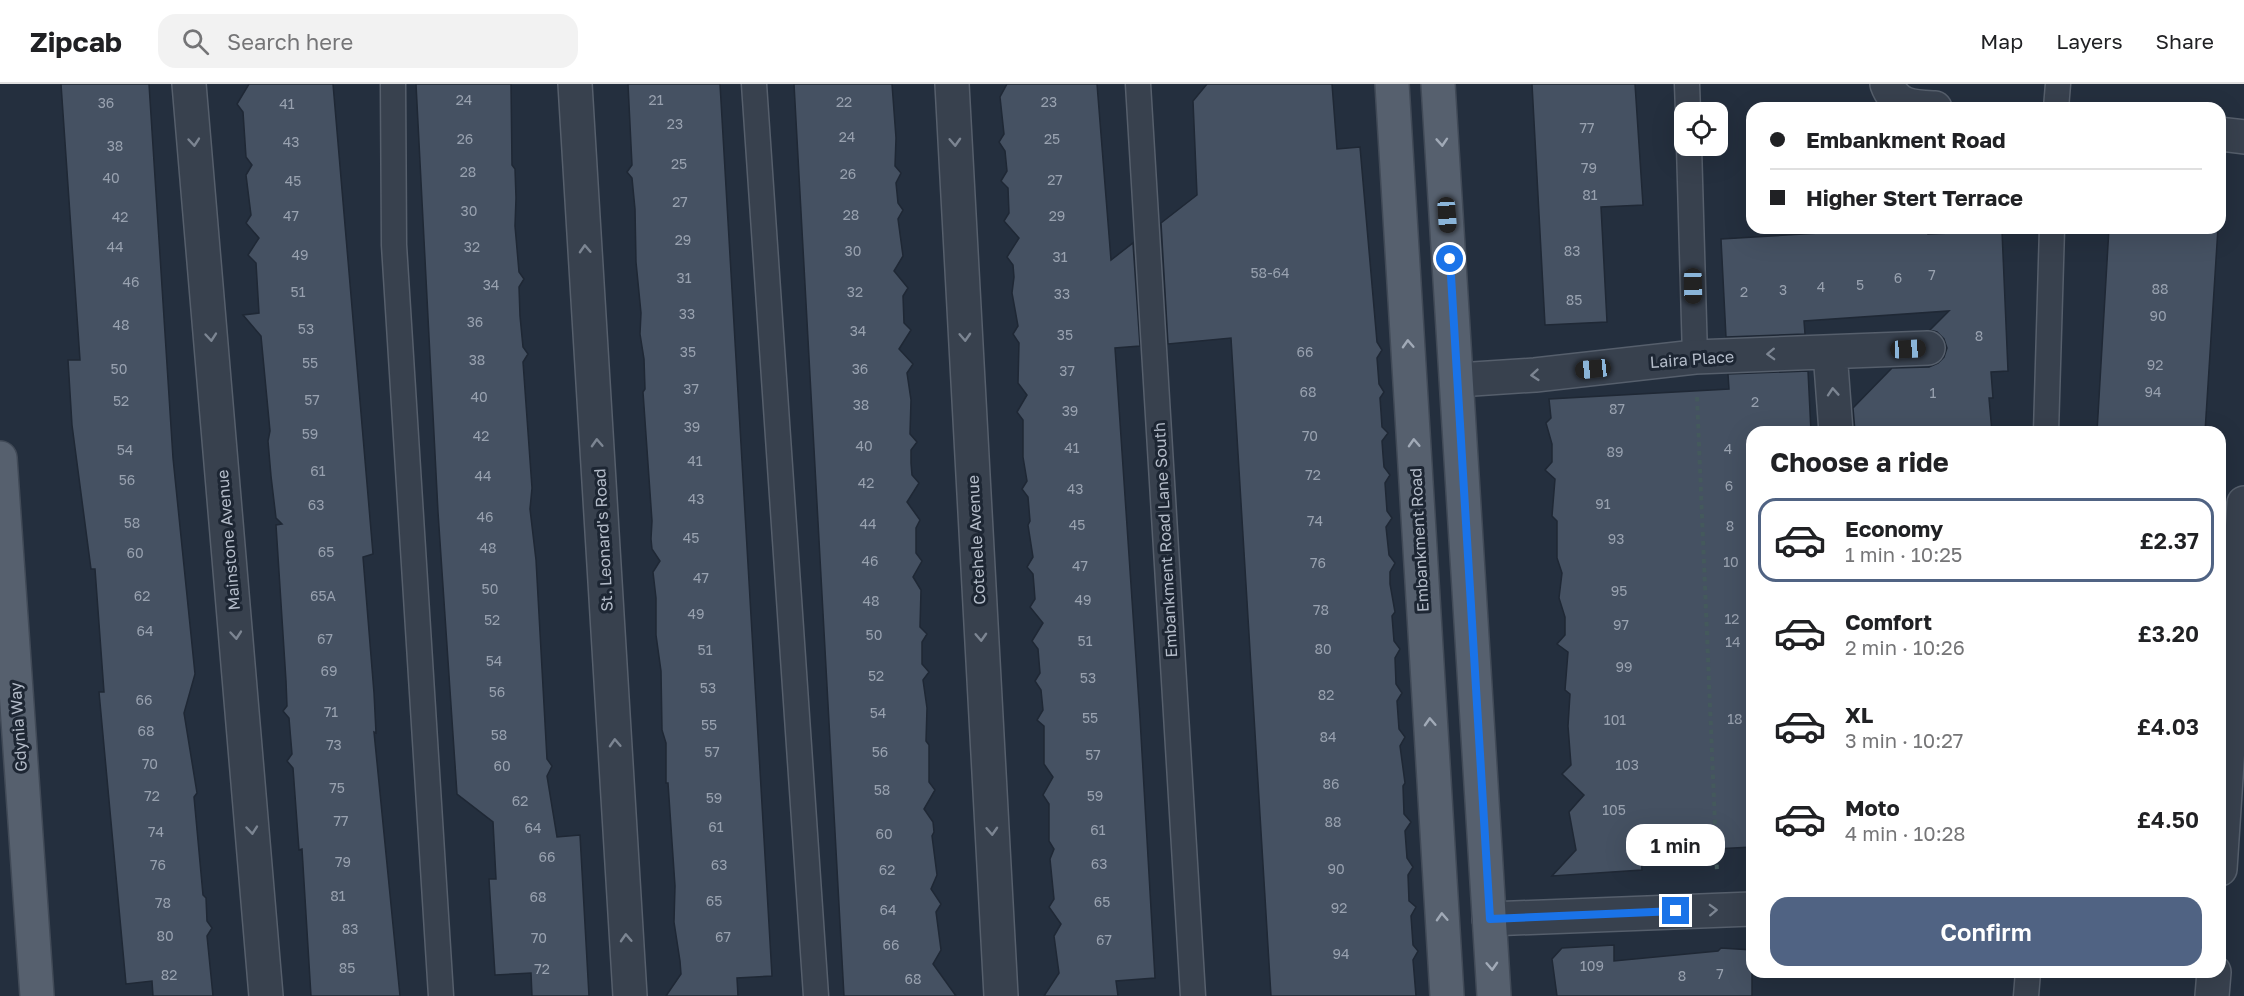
<!DOCTYPE html>
<meta charset="utf-8">
<style>
body{margin:0;font-family:"Golos Text",sans-serif;background:#f2f2f2;color:#202124;height:100vh;display:flex;flex-direction:column;font-size:22px;white-space:nowrap}
*{box-sizing:border-box;margin:0}
p{font-size:20px;color:#757577}
.icon{flex:none;width:33px;height:33px;fill:none;stroke:currentColor;stroke-width:2;stroke-linecap:round;stroke-linejoin:round}
.map{position:relative;flex:1;overflow:hidden}
.side{position:absolute;left:1746px;top:342px;width:480px;height:552px;display:flex;flex-direction:column;background:#fff;border-radius:18px;box-shadow:0 6px 24px #0002}
.side>*{flex:none}
.hud{position:absolute;left:1746px;top:18px;width:480px;height:132px;border-radius:18px;box-shadow:0 6px 24px #0002;display:grid;align-content:center;height:132px;padding:0 24px;background:#fff}
.controls{position:absolute;left:1674px;top:18px;display:grid;gap:12px}
.controls a{display:grid;place-items:center;width:54px;height:54px;border-radius:12px;background:#fff;box-shadow:0 6px 24px #0002;font-size:30px}
.end{position:absolute;width:27px;height:27px;margin:-14px;border:8px solid #1a73e8;background:#fff;box-shadow:0 0 0 3px #fff}
.from{border-radius:50%}
.bubble{position:absolute;height:42px;border-radius:18px;background:#fff;box-shadow:0 6px 24px #0002;font-size:20px;font-weight:600;line-height:42px;text-align:center}
.car{position:absolute;width:18px;height:36px;margin:-18px -9px;border-radius:8px;box-shadow:0 0 4px 2px #0007;background:linear-gradient(#222 24%,#8ab4d8 0 40%,#222 0 76%,#8ab4d8 0 86%,#222 0)}
.hud b{display:flex;align-items:center;gap:21px;height:57px;font-size:22px}
.hud b+b{border-top:2px solid #e0e0e0}
.hud i{width:15px;height:15px;background:#202124}
ul{padding:0;list-style:none}
li{display:flex;align-items:center;gap:18px;height:84px;margin:0 12px 9px;padding:0 12px;border:3px solid transparent;border-radius:18px}
li div{flex:1}
li b{display:block;font-size:22px}
li em{font-style:normal;font-weight:600}
li.on{border-color:#506383}
li>.icon{width:54px;height:54px;stroke-width:1.5}
h2{padding:0 24px;font-size:27px;line-height:72px}
.action{display:flex;gap:12px;margin-top:auto;padding:12px 24px}
.action a{flex:1;height:69px;border-radius:18px;background:#506383;color:#fff;font-size:24px;font-weight:600;line-height:69px;text-align:center}
header{display:flex;align-items:center;gap:36px;box-sizing:border-box;height:84px;padding:0 30px;background:#fff;border-bottom:2px solid #e0e0e0}
header strong{font-size:28px}
nav{display:flex;gap:33px;margin-inline-start:auto;font-size:21px}
.search{width:420px;height:54px;background:#f2f2f2;display:flex;align-items:center;gap:15px;box-sizing:border-box;padding:0 21px;border-radius:18px;color:#757577;font-size:22px}
.map>svg:first-child{display:block}
.building{fill:#455162;stroke:#1f2835;stroke-width:1.5}
.lines{fill:none;stroke-linecap:round;stroke-linejoin:round}
.service-casing{stroke:#565f6c;stroke-width:27}
.minor-casing{stroke:#565f6c;stroke-width:36}
.primary-casing{stroke:#414a57;stroke-width:36}
.path{stroke:#44595c;stroke-width:4;stroke-dasharray:4.5 4.5;stroke-linecap:butt}
.service{stroke:#38414e;stroke-width:24}
.minor{stroke:#38414e;stroke-width:33}
.primary{stroke:#56606e;stroke-width:33}
.oneway{stroke:#7c8592}
.oneway2{stroke:#a1aab7}
.route{stroke:#1a73e8;stroke-width:8}
.labels{text-anchor:middle;stroke-width:6;stroke-linejoin:round;paint-order:stroke}
.number-label{font-size:14px;fill:#98a1af}
.street-label{font-size:16px;fill:#b4bcc9;stroke:#1d2633}
</style>
<header>
<strong>Zipcab</strong>
<div class="search"><svg class="icon" aria-label="search" viewBox="0 0 24 24"><circle cx="10" cy="10" r="6"/><path d="M15 15l6 6"/></svg>Search here</div>
<nav><a>Map</a><a>Layers</a><a>Share</a></nav>
</header>
<div class="map">
<svg width="2244" height="912" viewBox="0 0 2244 912">
<rect width="100%" height="100%" fill="#242f3e"/>
<path class="building" d="M61,0H149L173,374L195,590L184,629L197,709L194,713L203,811L206,814L207,837L212,844L207,852L213,912H153L152,897L126,900L99,608H104L95,485H91L72,341L68,276H80Z
M249,0H333L373,470L363,473L374,609L376,649L374,648L400,912H311L302,765L299,766L293,684L287,677L292,670L289,634L283,627L287,622L286,597L276,441L282,440L276,434L271,392L268,357L270,347L261,252L243,231L259,229L256,179L248,171L259,154L246,139L251,131L246,91L252,81L246,73L243,28L237,20Z
M416,0H511L512,81L515,85L516,114L515,142L519,188L524,195L519,203L520,232L523,263L528,270L523,278L532,404L530,425L536,476L547,675L552,682L547,692L557,753L580,751L589,912H532L531,889L495,891L489,795H496L493,738L457,710L438,428Z
M628,0H720L772,892L737,894L738,912H666L681,890L680,877L674,838L675,802L668,699H666V659L662,646L661,587L656,551V514L653,488L660,477L652,465L651,455L652,437L643,308L645,305L644,275L640,250L641,229L636,178L635,125L632,94L627,88L632,81Z
M794,0H892L896,54L895,82L901,89L896,99L898,119L903,126L898,135L903,172L894,187L908,204L903,212L904,239L911,246L899,265L913,280L907,289L911,316L910,350L917,358L911,366V379L912,391L919,399L907,418L920,436L916,444V469L922,477L913,493L921,506L920,543L927,550L922,558V580L929,588L923,596L927,624L926,657L929,661V698L935,706L924,725L933,738L934,748L932,752L937,791L931,805L941,820L936,828L941,866L933,880L956,912H844Z
M1007,0H1097L1111,176L1133,159L1140,262L1115,264L1140,634L1155,894L1116,897L1118,912H1044L1059,889L1054,852L1061,840L1049,823L1054,815L1050,775L1054,765L1049,757V720L1043,711L1053,693L1044,680V642L1037,636L1043,626L1041,606L1035,597L1040,589L1038,565L1032,557L1043,539L1030,523L1035,515L1034,502L1033,490L1027,483L1033,473L1028,441L1030,437L1028,413L1022,405L1027,397L1023,373V336L1017,328L1027,311L1018,299L1019,259L1013,250L1018,242L1012,209L1014,193L1013,181L1007,173L1019,154L1004,137L1009,129L1008,104L1001,97L1007,87L1005,67L999,58L1004,50L1000,13Z
M1207,0H1332L1337,65L1360,63L1377,258L1382,266L1377,274L1379,300L1384,308L1380,314L1381,328L1382,343L1388,349L1382,357L1383,371L1384,383L1390,391L1385,399L1387,427L1392,434L1386,443L1389,471L1395,479L1390,488V500L1395,528L1392,532L1394,557L1400,565L1395,574L1396,600L1402,609L1397,617L1399,645L1405,653L1400,662L1405,699L1403,702L1404,730L1411,738L1405,747L1407,774L1413,783L1408,791L1409,817L1416,823L1411,832L1413,861L1418,867L1413,876L1416,912H1271L1231,254L1168,260L1161,139L1197,111L1193,17Z
M1532,0H1635L1643,121L1601,123L1607,238L1545,241Z
M1835,144H1928V150L2002,147L2008,287L1991,288L1993,314H1989L1992,348H1855L1853,324L1892,284L1929,283L1938,279L1944,273L1947,264L1944,255L1937,248L1930,246L1949,227L1804,237L1805,250L1726,253L1721,155L1836,148Z
M2109,144H2218L2205,348H2097Z
M1808,287L1811,348H1752V763L1641,769L1642,786L1552,792L1576,766L1569,728L1584,711L1562,690L1571,681L1568,642L1570,610L1565,606L1568,568L1557,560L1565,551V533L1559,514L1562,489L1557,474V437L1552,432L1555,395L1545,386L1552,378V360L1546,339L1551,334L1549,315L1729,305L1728,290Z
M1614,861V877L1718,867L1721,864L1752,866V912H1557L1552,875L1562,864Z"/>
<g class="lines">
<g class="service-casing">
<path id="service" d="M393,0L394,161L441,912
M754,0L816,912
M1138,0L1193,912
M1687,0L1688,28
M2056,24L2058,0
M1689,62L1695,273
M2046,348L2052,144
M2026,912L2028,888"/>
</g>
<g class="minor-casing">
<path id="minor" d="M189,0L266,912
M575,0L630,912
M952,0L1001,912
M1887,0C1895,23 1914,23 1935,24
M2220,50L2244,53
M1830,268L1836,348
M1458,296L1535,291L1695,273L1928,264
M2220,785L2244,419
M1489,835L1752,825
M2212,912L2214,888"/>
</g>
<g class="primary-casing">
<path id="primary" d="M1392,0L1447,912
M1438,0L1494,912
M0,374L37,912"/>
</g>
<path class="path" d="M1697,313L1717,788"/>
<use href="#service" class="service"/>
<use href="#minor" class="minor"/>
<use href="#primary" class="primary"/>
</g>
<defs><path id="oneway-chevron" d="M-2-3.5L2.5 0L-2 3.5" fill="none" stroke-width="1.6" stroke-linecap="round" stroke-linejoin="round" transform="scale(1.5)"/></defs>
<g class="oneway">
<use href="#oneway-chevron" transform="translate(194 58) rotate(85)"/>
<use href="#oneway-chevron" transform="translate(955 58) rotate(87)"/>
<use href="#oneway-chevron" transform="translate(585 165) rotate(-93)"/>
<use href="#oneway-chevron" transform="translate(211 253) rotate(85)"/>
<use href="#oneway-chevron" transform="translate(965 253) rotate(87)"/>
<use href="#oneway-chevron" transform="translate(1771 270) rotate(178)"/>
<use href="#oneway-chevron" transform="translate(1535 291) rotate(175)"/>
<use href="#oneway-chevron" transform="translate(1833 308) rotate(-94)"/>
<use href="#oneway-chevron" transform="translate(597 359) rotate(-93)"/>
<use href="#oneway-chevron" transform="translate(236 551) rotate(85)"/>
<use href="#oneway-chevron" transform="translate(981 553) rotate(87)"/>
<use href="#oneway-chevron" transform="translate(615 659) rotate(-93)"/>
<use href="#oneway-chevron" transform="translate(252 746) rotate(85)"/>
<use href="#oneway-chevron" transform="translate(992 747) rotate(87)"/>
<use href="#oneway-chevron" transform="translate(1713 826) rotate(-2)"/>
<use href="#oneway-chevron" transform="translate(626 854) rotate(-93)"/>
</g>
<g class="oneway2">
<use href="#oneway-chevron" transform="translate(1442 58) rotate(86)"/>
<use href="#oneway-chevron" transform="translate(1408 260) rotate(-93)"/>
<use href="#oneway-chevron" transform="translate(1414 359) rotate(-93)"/>
<use href="#oneway-chevron" transform="translate(1430 638) rotate(-93)"/>
<use href="#oneway-chevron" transform="translate(1442 833) rotate(-93)"/>
<use href="#oneway-chevron" transform="translate(1492 882) rotate(87)"/>
</g>
<g class="lines">
<path class="route" d="M1450,175L1490,835L1676,827"/>
</g>
<g class="labels">
<g class="number-label">
<text x="464" y="21">24</text>
<text x="656" y="21">21</text>
<text x="844" y="23">22</text>
<text x="1049" y="23">23</text>
<text x="106" y="24">36</text>
<text x="287" y="25">41</text>
<text x="675" y="45">23</text>
<text x="1587" y="49">77</text>
<text x="847" y="58">24</text>
<text x="465" y="60">26</text>
<text x="1052" y="60">25</text>
<text x="291" y="63">43</text>
<text x="115" y="67">38</text>
<text x="679" y="85">25</text>
<text x="1589" y="89">79</text>
<text x="468" y="93">28</text>
<text x="848" y="95">26</text>
<text x="111" y="99">40</text>
<text x="1055" y="101">27</text>
<text x="293" y="102">45</text>
<text x="1590" y="116">81</text>
<text x="680" y="123">27</text>
<text x="469" y="132">30</text>
<text x="851" y="136">28</text>
<text x="291" y="137">47</text>
<text x="1057" y="137">29</text>
<text x="120" y="138">42</text>
<text x="683" y="161">29</text>
<text x="115" y="168">44</text>
<text x="472" y="168">32</text>
<text x="853" y="172">30</text>
<text x="1572" y="172">83</text>
<text x="300" y="176">49</text>
<text x="1060" y="178">31</text>
<text x="1270" y="194">58-64</text>
<text x="1932" y="196">7</text>
<text x="684" y="199">31</text>
<text x="1898" y="199">6</text>
<text x="131" y="203">46</text>
<text x="491" y="206">34</text>
<text x="1860" y="206">5</text>
<text x="1821" y="208">4</text>
<text x="2160" y="210">88</text>
<text x="1783" y="211">3</text>
<text x="298" y="213">51</text>
<text x="855" y="213">32</text>
<text x="1744" y="213">2</text>
<text x="1062" y="215">33</text>
<text x="1574" y="221">85</text>
<text x="687" y="235">33</text>
<text x="2158" y="237">90</text>
<text x="475" y="243">36</text>
<text x="121" y="246">48</text>
<text x="306" y="250">53</text>
<text x="858" y="252">34</text>
<text x="1065" y="256">35</text>
<text x="1979" y="257">8</text>
<text x="688" y="273">35</text>
<text x="1305" y="273">66</text>
<text x="477" y="281">38</text>
<text x="310" y="284">55</text>
<text x="2155" y="286">92</text>
<text x="119" y="290">50</text>
<text x="860" y="290">36</text>
<text x="1067" y="292">37</text>
<text x="691" y="310">37</text>
<text x="1308" y="313">68</text>
<text x="2153" y="313">94</text>
<text x="1933" y="314">1</text>
<text x="479" y="318">40</text>
<text x="312" y="321">57</text>
<text x="121" y="322">52</text>
<text x="1755" y="323">2</text>
<text x="861" y="326">38</text>
<text x="1617" y="330">87</text>
<text x="1070" y="332">39</text>
<text x="692" y="348">39</text>
<text x="310" y="355">59</text>
<text x="481" y="357">42</text>
<text x="1310" y="357">70</text>
<text x="864" y="367">40</text>
<text x="1072" y="369">41</text>
<text x="1728" y="370">4</text>
<text x="125" y="371">54</text>
<text x="1615" y="373">89</text>
<text x="695" y="382">41</text>
<text x="318" y="392">61</text>
<text x="1313" y="396">72</text>
<text x="483" y="397">44</text>
<text x="127" y="401">56</text>
<text x="866" y="404">42</text>
<text x="1729" y="407">6</text>
<text x="1075" y="410">43</text>
<text x="696" y="420">43</text>
<text x="1603" y="425">91</text>
<text x="316" y="426">63</text>
<text x="485" y="438">46</text>
<text x="1315" y="442">74</text>
<text x="132" y="444">58</text>
<text x="868" y="445">44</text>
<text x="1077" y="446">45</text>
<text x="1730" y="447">8</text>
<text x="691" y="459">45</text>
<text x="1616" y="460">93</text>
<text x="488" y="469">48</text>
<text x="326" y="473">65</text>
<text x="135" y="474">60</text>
<text x="870" y="482">46</text>
<text x="1731" y="483">10</text>
<text x="1318" y="484">76</text>
<text x="1080" y="487">47</text>
<text x="701" y="499">47</text>
<text x="490" y="510">50</text>
<text x="1619" y="512">95</text>
<text x="142" y="517">62</text>
<text x="323" y="517">65A</text>
<text x="1083" y="521">49</text>
<text x="871" y="522">48</text>
<text x="1321" y="531">78</text>
<text x="696" y="535">49</text>
<text x="1732" y="540">12</text>
<text x="492" y="541">52</text>
<text x="1621" y="546">97</text>
<text x="145" y="552">64</text>
<text x="874" y="556">50</text>
<text x="325" y="560">67</text>
<text x="1085" y="562">51</text>
<text x="1733" y="563">14</text>
<text x="1323" y="570">80</text>
<text x="705" y="571">51</text>
<text x="494" y="582">54</text>
<text x="1624" y="588">99</text>
<text x="329" y="592">69</text>
<text x="876" y="597">52</text>
<text x="1088" y="599">53</text>
<text x="708" y="609">53</text>
<text x="497" y="613">56</text>
<text x="1326" y="616">82</text>
<text x="144" y="621">66</text>
<text x="331" y="633">71</text>
<text x="878" y="634">54</text>
<text x="1090" y="639">55</text>
<text x="1735" y="640">18</text>
<text x="1615" y="641">101</text>
<text x="709" y="646">55</text>
<text x="146" y="652">68</text>
<text x="499" y="656">58</text>
<text x="1328" y="658">84</text>
<text x="334" y="666">73</text>
<text x="712" y="673">57</text>
<text x="880" y="673">56</text>
<text x="1093" y="676">57</text>
<text x="150" y="685">70</text>
<text x="1627" y="686">103</text>
<text x="502" y="687">60</text>
<text x="1331" y="705">86</text>
<text x="337" y="709">75</text>
<text x="882" y="711">58</text>
<text x="152" y="717">72</text>
<text x="1095" y="717">59</text>
<text x="714" y="719">59</text>
<text x="520" y="722">62</text>
<text x="1614" y="731">105</text>
<text x="341" y="742">77</text>
<text x="1333" y="743">88</text>
<text x="716" y="748">61</text>
<text x="533" y="749">64</text>
<text x="1098" y="751">61</text>
<text x="156" y="753">74</text>
<text x="884" y="755">60</text>
<text x="547" y="778">66</text>
<text x="343" y="783">79</text>
<text x="1099" y="785">63</text>
<text x="158" y="786">76</text>
<text x="719" y="786">63</text>
<text x="1336" y="790">90</text>
<text x="887" y="791">62</text>
<text x="338" y="817">81</text>
<text x="538" y="818">68</text>
<text x="714" y="822">65</text>
<text x="1102" y="823">65</text>
<text x="163" y="824">78</text>
<text x="1339" y="829">92</text>
<text x="888" y="831">64</text>
<text x="350" y="850">83</text>
<text x="165" y="857">80</text>
<text x="723" y="858">67</text>
<text x="539" y="859">70</text>
<text x="1104" y="861">67</text>
<text x="891" y="866">66</text>
<text x="1341" y="875">94</text>
<text x="1592" y="887">109</text>
<text x="347" y="889">85</text>
<text x="542" y="890">72</text>
<text x="1720" y="895">7</text>
<text x="169" y="896">82</text>
<text x="1682" y="897">8</text>
<text x="913" y="900">68</text>
</g>
<g class="street-label">
<text transform="translate(1692 275) rotate(-4)" y="6">Laira Place</text>
<text transform="translate(228 456) rotate(-95)" y="6">Mainstone Avenue</text>
<text transform="translate(603 456) rotate(-93)" y="6">St. Leonard's Road</text>
<text transform="translate(976 456) rotate(-93)" y="6">Cotehele Avenue</text>
<text transform="translate(1165 456) rotate(-93)" y="6">Embankment Road Lane South</text>
<text transform="translate(1419 456) rotate(-93)" y="6">Embankment Road</text>
<text transform="translate(18 643) rotate(-94)" y="6">Gdynia Way</text>
</g>
</g>
</svg>
<div class="controls">
<a><svg class="icon" aria-label="locate" viewBox="0 0 24 24"><circle cx="12" cy="12" r="6"/><path d="M12 2v4M12 18v4M2 12h4M18 12h4"/></svg></a>
</div>
<i class="end from" style="left:1450px;top:175px"></i>
<i class="end" style="left:1676px;top:827px"></i>
<div class="bubble" style="left:1626px;top:740px;width:99px">1 min</div>
<i class="car" style="left:1447px;top:131px;rotate:176deg"></i>
<i class="car" style="left:1693px;top:202px;rotate:179deg"></i>
<i class="car" style="left:1908px;top:265px;rotate:87deg"></i>
<i class="car" style="left:1593px;top:285px;rotate:264deg"></i>
<div class="hud">
<b><i class="from"></i>Embankment Road</b>
<b><i></i>Higher Stert Terrace</b>
</div>
<section class="side">
<h2>Choose a ride</h2>
<ul>
<li class="on"><svg class="icon" aria-label="car" viewBox="0 0 24 24"><path d="M5 17H2v-5l4-1 3-4h7l3 4 3 1v5h-3M9 17h6M6 11h13"/><circle cx="7" cy="17" r="2"/><circle cx="17" cy="17" r="2"/></svg><div><b>Economy</b><p>1 min · 10:25</p></div><em>£2.37</em></li>
<li><svg class="icon" aria-label="car" viewBox="0 0 24 24"><path d="M5 17H2v-5l4-1 3-4h7l3 4 3 1v5h-3M9 17h6M6 11h13"/><circle cx="7" cy="17" r="2"/><circle cx="17" cy="17" r="2"/></svg><div><b>Comfort</b><p>2 min · 10:26</p></div><em>£3.20</em></li>
<li><svg class="icon" aria-label="car" viewBox="0 0 24 24"><path d="M5 17H2v-5l4-1 3-4h7l3 4 3 1v5h-3M9 17h6M6 11h13"/><circle cx="7" cy="17" r="2"/><circle cx="17" cy="17" r="2"/></svg><div><b>XL</b><p>3 min · 10:27</p></div><em>£4.03</em></li>
<li><svg class="icon" aria-label="car" viewBox="0 0 24 24"><path d="M5 17H2v-5l4-1 3-4h7l3 4 3 1v5h-3M9 17h6M6 11h13"/><circle cx="7" cy="17" r="2"/><circle cx="17" cy="17" r="2"/></svg><div><b>Moto</b><p>4 min · 10:28</p></div><em>£4.50</em></li>
</ul>
<div class="action"><a>Confirm</a></div>
</section>
</div>
